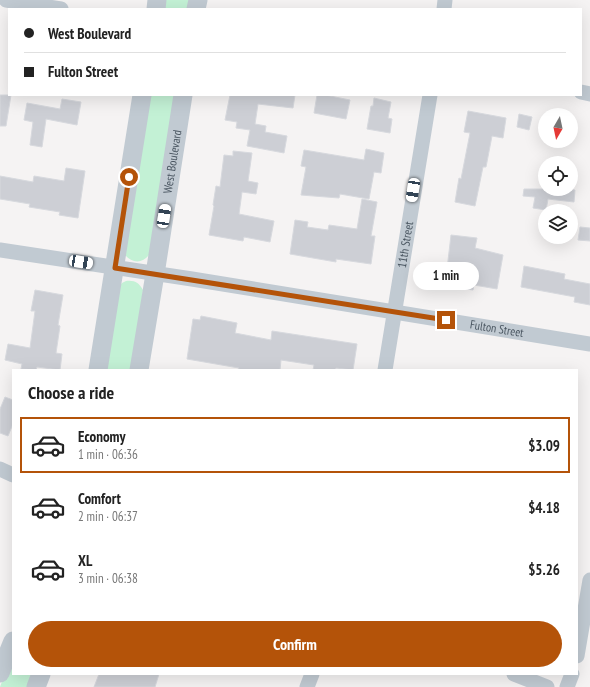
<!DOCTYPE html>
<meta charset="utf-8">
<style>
body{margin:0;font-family:"PT Sans Narrow",sans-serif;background:#f2f2f2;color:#222;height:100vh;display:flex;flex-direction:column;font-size:15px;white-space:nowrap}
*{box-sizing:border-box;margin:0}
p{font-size:13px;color:#767676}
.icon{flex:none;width:22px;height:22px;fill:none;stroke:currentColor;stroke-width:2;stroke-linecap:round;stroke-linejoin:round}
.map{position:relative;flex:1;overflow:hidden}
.drawer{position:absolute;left:12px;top:369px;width:566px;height:306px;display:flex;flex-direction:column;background:#fff;border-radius:0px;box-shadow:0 4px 16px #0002}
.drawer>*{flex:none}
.hud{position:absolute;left:8px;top:8px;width:574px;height:88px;border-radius:0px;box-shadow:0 4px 16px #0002;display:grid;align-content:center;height:88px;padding:0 16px;background:#fff}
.needle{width:26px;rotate:189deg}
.controls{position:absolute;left:538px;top:108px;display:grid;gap:8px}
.controls a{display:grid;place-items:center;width:40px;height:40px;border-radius:50%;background:#fff;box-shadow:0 4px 16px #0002;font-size:20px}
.end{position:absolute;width:18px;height:18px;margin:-9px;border:5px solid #b45309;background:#fff;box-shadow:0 0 0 2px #fff}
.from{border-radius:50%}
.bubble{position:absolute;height:28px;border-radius:14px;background:#fff;box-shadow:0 4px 16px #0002;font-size:13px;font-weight:800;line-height:28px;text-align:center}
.car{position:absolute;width:12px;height:24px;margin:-12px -6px;border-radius:5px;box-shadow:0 0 3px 1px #0007;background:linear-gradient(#fff 24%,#345 0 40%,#fff 0 76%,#345 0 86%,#fff 0)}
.hud b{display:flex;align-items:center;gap:14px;height:38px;font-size:15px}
.hud b+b{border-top:1px solid #e0e0e0}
.hud i{width:10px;height:10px;background:#222}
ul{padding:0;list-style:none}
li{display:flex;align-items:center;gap:12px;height:56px;margin:0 8px 6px;padding:0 8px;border:2px solid transparent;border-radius:0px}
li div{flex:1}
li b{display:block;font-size:15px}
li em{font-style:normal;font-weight:800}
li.on{border-color:#b45309}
li>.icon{width:36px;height:36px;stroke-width:1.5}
h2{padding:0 16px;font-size:18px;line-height:48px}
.cta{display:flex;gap:8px;margin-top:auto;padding:8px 16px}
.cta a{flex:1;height:46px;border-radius:24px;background:#b45309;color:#fff;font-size:16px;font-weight:800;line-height:46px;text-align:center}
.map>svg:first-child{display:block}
.green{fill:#c3f1d5}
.building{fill:#cdcfd5;stroke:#d7d9de}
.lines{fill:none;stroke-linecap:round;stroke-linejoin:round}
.minor{stroke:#c1cad2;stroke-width:15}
.tertiary{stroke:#c1cad2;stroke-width:19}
.route{stroke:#b45309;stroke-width:5}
.labels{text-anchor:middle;stroke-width:3.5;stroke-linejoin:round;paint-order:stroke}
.street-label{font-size:12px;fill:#4a5661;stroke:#fff}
</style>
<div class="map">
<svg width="590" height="687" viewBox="0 0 590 687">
<rect width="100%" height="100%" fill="#f5f3f3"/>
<path class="green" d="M162,0H190L189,9H162Z
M147,95H176L149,255C142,264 132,263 125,255Z
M126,281C135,280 139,283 143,290L132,370H104L119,287L122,283Z
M13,652V674H34L28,687H0Z"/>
<path class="building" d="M0,95H11L6,126H0Z
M230,95H295L293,108L258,104L255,124L266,126L265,132L287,136L284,153L247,146L250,130L236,128L237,122L225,120Z
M317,95H325L350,100L346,119L314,113Z
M374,98L391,102L388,118L392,119L390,133L367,129L371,106H373Z
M62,99L81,102L77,125L46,119L42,147L30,145L33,122L24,120L27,103L60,109Z
M468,111L506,118L503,138L492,136L486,167H483L475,206L455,202L459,178L461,179L470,133L464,132Z
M519,114L532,117L529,130L517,127Z
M366,149L384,153L381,173L374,172L369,199L340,194L339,198L301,195L306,167L301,166L304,150L364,160Z
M233,151L252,153L248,181L258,183L256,194L242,192L239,214L274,221L270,242L244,237L243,241L209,235L214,206L213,205L216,186L220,187L224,155L233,156Z
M66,168L85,171L78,218L59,215L60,212L29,207L30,204L0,199V176L33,182L34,176L64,181Z
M524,189H564L575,190L574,202L548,199L546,210L533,208L535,197L523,196Z
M362,199L377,202L371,236H375L371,264L336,259V262L290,254L295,220L308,222L307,227L328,230L329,225L357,229Z
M580,227L590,228V241L578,240Z
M451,235L477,238L475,248L503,255L497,289L474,285L473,290L445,286Z
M524,266L565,274L564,279L590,284V305L574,302L575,297L521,287Z
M35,290L63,295L58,325L60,326L56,353L62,354L60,370L37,367L36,370L21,369L22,364L5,360L8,344L30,348L35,311H31Z
M201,316L237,323L235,333L271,340L272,331L357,344L353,370L336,368L335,370H313L314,365L281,360L280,370H238L239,368L187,359L193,319L200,320Z
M5,397L13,400V424L8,436L0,433V409Z
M99,674H159L155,687H94Z"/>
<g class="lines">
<g class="minor">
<path d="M6,0L61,9"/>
<path d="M444,9L445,0"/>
<path d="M581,92L590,94"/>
<path id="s1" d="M0,250L192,279L590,344"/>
<path id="s2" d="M385,370L430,95"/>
<path d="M0,469L13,475"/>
<path d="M577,656L590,580"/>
<path d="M514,674L547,687"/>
<path d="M307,687L312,674"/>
<path d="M567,687L572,674"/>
</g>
<g class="tertiary">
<path d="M156,9L157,0"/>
<path d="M196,9L198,0"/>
<path d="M98,370L142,95"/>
<path id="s3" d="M139,370L155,274L183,95"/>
<path d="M0,673L13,641"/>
<path d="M36,687L41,674"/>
</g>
</g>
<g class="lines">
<path class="route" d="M129,177L115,268L446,320"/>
</g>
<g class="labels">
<g class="street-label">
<text dy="4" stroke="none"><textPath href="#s3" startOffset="211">West Boulevard</textPath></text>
<text dy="4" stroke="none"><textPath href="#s2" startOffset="127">11th Street</textPath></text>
<text dy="4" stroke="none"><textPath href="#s1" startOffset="503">Fulton Street</textPath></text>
</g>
</g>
</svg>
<div class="controls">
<a><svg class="needle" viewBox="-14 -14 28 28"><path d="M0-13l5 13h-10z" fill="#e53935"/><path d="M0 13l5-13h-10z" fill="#767676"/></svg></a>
<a><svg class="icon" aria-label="locate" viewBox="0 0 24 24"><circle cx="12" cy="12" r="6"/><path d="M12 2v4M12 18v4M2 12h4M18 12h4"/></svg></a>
<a><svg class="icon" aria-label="layers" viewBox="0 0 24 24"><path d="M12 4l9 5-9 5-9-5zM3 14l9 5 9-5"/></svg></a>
</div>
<i class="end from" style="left:129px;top:177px"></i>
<i class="end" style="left:446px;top:320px"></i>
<div class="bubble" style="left:413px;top:262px;width:66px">1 min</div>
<i class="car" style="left:413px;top:190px;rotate:189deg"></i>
<i class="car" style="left:164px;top:216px;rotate:9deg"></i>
<i class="car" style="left:81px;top:262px;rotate:99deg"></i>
<div class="hud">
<b><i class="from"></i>West Boulevard</b>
<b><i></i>Fulton Street</b>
</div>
<section class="drawer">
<h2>Choose a ride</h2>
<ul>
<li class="on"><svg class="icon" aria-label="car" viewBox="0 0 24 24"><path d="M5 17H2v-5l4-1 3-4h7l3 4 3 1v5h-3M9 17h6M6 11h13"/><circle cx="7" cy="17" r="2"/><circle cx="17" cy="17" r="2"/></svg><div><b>Economy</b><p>1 min · 06:36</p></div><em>$3.09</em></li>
<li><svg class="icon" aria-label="car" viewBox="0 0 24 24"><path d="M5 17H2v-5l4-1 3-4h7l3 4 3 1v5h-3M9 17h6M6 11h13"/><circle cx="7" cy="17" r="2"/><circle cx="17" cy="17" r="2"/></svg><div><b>Comfort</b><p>2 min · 06:37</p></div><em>$4.18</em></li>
<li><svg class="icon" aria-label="car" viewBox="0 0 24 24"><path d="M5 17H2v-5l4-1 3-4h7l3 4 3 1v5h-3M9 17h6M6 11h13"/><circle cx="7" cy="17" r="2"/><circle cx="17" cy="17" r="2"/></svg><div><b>XL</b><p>3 min · 06:38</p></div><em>$5.26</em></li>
</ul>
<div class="cta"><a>Confirm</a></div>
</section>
</div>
